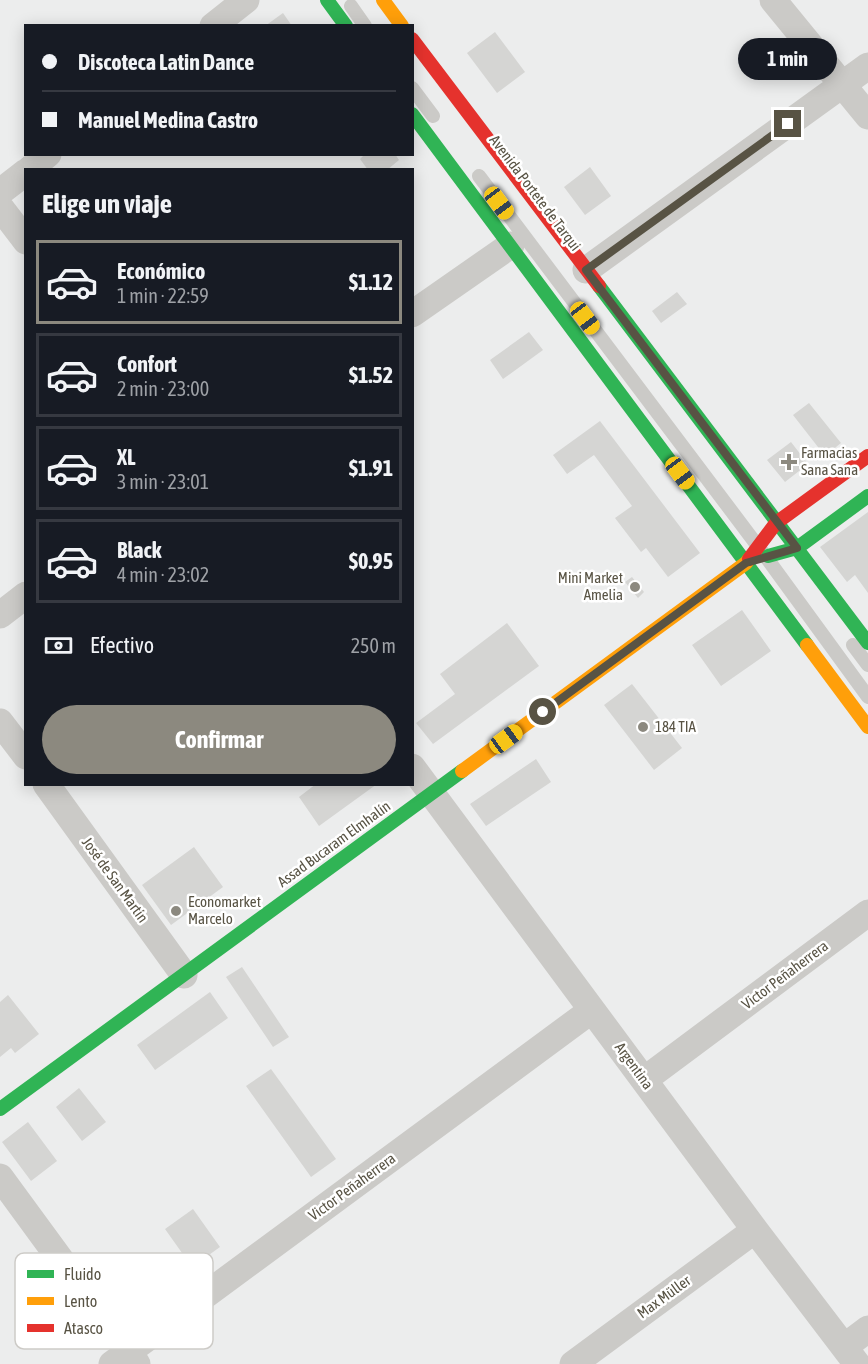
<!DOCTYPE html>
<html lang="es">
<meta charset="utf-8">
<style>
body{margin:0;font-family:"Asap Condensed",sans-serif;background:#20242c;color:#f1f3f6;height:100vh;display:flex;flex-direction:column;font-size:22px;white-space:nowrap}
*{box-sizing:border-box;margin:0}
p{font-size:20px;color:#9ea1a6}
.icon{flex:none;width:33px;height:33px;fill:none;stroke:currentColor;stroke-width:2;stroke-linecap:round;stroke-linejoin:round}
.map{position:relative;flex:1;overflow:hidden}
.sheet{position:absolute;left:24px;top:168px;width:390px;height:618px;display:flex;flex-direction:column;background:#171b24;border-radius:0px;box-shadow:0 3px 15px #0003}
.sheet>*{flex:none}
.hud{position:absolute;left:24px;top:24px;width:390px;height:132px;border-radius:0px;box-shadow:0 3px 15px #0003;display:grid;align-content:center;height:132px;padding:0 18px;background:#171b24}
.end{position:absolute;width:27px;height:27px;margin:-14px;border:8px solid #585344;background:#fff;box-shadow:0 0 0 3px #fff}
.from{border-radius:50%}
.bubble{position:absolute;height:42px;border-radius:21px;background:#171b24;box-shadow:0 3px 15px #0003;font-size:20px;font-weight:700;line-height:42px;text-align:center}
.car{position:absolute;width:18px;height:36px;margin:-18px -9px;border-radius:8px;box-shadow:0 0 4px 2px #0007;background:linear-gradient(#f5c518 24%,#345 0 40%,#f5c518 0 76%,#345 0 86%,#f5c518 0)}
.hud b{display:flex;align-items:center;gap:21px;height:57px;font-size:22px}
.hud b+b{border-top:2px solid #363941}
.hud i{width:15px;height:15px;background:#f1f3f6}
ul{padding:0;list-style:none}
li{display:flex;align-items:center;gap:18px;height:84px;margin:0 12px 9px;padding:0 6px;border:3px solid #363941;border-radius:0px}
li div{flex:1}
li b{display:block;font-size:22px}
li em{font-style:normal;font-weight:700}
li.active{border-color:#8c897f}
li>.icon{width:54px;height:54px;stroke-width:1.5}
h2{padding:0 18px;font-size:27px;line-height:72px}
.pay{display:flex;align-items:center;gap:15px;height:66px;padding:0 18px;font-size:22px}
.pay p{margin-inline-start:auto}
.action{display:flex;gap:12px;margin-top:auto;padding:12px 18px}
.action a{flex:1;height:69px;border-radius:36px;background:#8c897f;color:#fff;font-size:24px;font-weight:700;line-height:69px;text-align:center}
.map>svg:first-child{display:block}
.building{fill:#d5d5d3}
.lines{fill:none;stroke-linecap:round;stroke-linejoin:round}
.lane{stroke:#cbcac7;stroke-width:14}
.street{stroke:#cbcac7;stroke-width:27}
.fast{stroke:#30b455;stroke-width:14}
.slow{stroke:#ff9f0a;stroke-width:14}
.jam{stroke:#e5322d;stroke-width:14}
.route{stroke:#585344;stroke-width:8}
.poi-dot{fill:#8c897f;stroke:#fff;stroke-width:2}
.labels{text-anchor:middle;stroke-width:5;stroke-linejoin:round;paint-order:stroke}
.street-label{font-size:15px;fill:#585344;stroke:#fff}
.poi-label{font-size:15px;fill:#585344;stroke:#fff;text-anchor:start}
.key{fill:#fff;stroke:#cdcbc7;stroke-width:1.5}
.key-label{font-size:16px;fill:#585344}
</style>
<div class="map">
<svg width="868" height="1364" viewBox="0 0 868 1364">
<rect width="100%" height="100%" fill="#eceded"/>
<path class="building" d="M283,13L292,26H265Z
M495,32L525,72L497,93L467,53Z
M365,154H395L399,160L387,170H368L360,159Z
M590,167L611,196L585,215L564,187Z
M677,292L687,304L661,323L652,311Z
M529,332L543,350L503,379L490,360Z
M809,403L841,443L825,456L793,415Z
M600,421L700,553L668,577L646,548L641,552L615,518L632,506L594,455L567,474L553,455Z
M791,442L808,464L785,482L767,460Z
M868,512V593L855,575L847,582L820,547Z
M632,577L644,592L638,598L625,582Z
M742,610L771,651L721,686L692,645Z
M507,623L539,666L433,744L416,723L455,694L440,674Z
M632,684L682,748L654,770L604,705Z
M536,759L551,782L486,826L470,804Z
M316,784H377L319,826L299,797Z
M194,847L223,887L171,925L142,885Z
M242,967L289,1037L273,1047L226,977Z
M210,992L228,1018L155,1070L137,1045Z
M8,995L39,1034L15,1053L11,1048L0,1057V1002Z
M271,1069L336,1159L311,1177L246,1086Z
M79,1088L106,1122L82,1141L56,1107Z
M28,1122L57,1161L31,1181L2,1142Z
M193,1209L220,1247L192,1267L165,1229Z"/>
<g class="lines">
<path class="lane" d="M351,6L365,26
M412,88L433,116
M479,176L766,557L868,697
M853,645L868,665"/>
<path class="street" d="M773,0L868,116
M213,26L246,0
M29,170L48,154
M0,192L26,172
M0,207L26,241
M586,270L868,66
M412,314L511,245
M0,615L26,595
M0,722L26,756
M412,767L755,1230L857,1364
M46,784L184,975
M644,1080L868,913
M0,1177L137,1364
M844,1347L868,1329
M112,1364L592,1010
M573,1364L755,1230"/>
<path class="fast" d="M327,0L346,26
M412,114L807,645
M599,286L868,643
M768,556L797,548L868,496
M0,1109L462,771"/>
<path class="slow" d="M383,0L402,26
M807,645L868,727
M462,771L746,563L749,559"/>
<path class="jam" d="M412,39L599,286
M749,559L776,523L868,456"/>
</g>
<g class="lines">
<path class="route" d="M543,712L746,563L797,548L586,270L788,124"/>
</g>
<g class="poi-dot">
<path d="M786 453h6v6h6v6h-6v6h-6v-6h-6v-6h6z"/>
<circle cx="635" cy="587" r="6"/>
<circle cx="643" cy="727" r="6"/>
<circle cx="176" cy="911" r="6"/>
</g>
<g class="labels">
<g class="street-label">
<text transform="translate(535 193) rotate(53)" y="5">Avenida Portete de Tarqui</text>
<text transform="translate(334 844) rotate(-36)" y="5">Assad Bucaram Elmhalín</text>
<text transform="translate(115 880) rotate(54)" y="5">José de San Martín</text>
<text transform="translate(785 975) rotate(-37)" y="5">Victor Peñaherrera</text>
<text transform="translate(634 1066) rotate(54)" y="5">Argentina</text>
<text transform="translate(352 1187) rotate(-36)" y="5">Victor Peñaherrera</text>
<text transform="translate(664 1297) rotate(-36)" y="5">Max Müller</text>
</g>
<g class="poi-label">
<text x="801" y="458">Farmacias<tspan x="801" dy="17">Sana Sana</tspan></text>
<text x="623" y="583" text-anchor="end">Mini Market<tspan x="623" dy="17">Amelia</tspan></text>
<text x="655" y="732">184 TIA</text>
<text x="188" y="907">Economarket<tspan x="188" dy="17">Marcelo</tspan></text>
</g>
</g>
<rect x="15" y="1253" width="198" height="96" rx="9" class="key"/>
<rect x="27" y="1270" width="27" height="8" fill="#30b455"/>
<rect x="27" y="1297" width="27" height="8" fill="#ff9f0a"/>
<rect x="27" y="1324" width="27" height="8" fill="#e5322d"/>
<g class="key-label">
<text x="64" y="1280">Fluido</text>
<text x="64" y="1307">Lento</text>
<text x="64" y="1334">Atasco</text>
</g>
</svg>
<i class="end from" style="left:543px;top:712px"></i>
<i class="end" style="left:788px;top:124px"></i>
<div class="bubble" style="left:738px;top:38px;width:99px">1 min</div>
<i class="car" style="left:499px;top:203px;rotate:143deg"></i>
<i class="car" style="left:585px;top:318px;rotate:143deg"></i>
<i class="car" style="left:680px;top:473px;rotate:143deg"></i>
<i class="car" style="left:506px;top:739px;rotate:54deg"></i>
<div class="hud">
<b><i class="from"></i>Discoteca Latin Dance</b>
<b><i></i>Manuel Medina Castro</b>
</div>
<section class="sheet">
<h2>Elige un viaje</h2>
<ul>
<li class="active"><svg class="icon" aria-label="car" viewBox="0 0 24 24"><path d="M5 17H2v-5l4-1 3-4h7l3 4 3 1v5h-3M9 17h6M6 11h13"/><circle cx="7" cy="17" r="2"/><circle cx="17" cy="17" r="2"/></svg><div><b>Económico</b><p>1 min · 22:59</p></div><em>$1.12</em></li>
<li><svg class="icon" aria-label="car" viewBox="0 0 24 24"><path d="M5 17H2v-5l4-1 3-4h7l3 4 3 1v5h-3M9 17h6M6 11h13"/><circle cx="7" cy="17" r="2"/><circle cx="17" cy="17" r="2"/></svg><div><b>Confort</b><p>2 min · 23:00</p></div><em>$1.52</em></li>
<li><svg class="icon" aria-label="car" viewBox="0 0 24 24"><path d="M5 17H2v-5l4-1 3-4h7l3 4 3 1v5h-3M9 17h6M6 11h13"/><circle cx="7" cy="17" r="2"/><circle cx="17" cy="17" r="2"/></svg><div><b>XL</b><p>3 min · 23:01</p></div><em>$1.91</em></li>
<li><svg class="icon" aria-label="car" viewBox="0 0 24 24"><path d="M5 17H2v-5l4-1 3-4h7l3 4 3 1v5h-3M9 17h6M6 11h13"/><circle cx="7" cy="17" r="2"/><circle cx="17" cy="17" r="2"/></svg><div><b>Black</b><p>4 min · 23:02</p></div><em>$0.95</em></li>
</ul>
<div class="pay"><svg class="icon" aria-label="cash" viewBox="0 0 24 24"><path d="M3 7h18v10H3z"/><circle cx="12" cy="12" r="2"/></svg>Efectivo<p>250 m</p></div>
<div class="action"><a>Confirmar</a></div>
</section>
</div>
